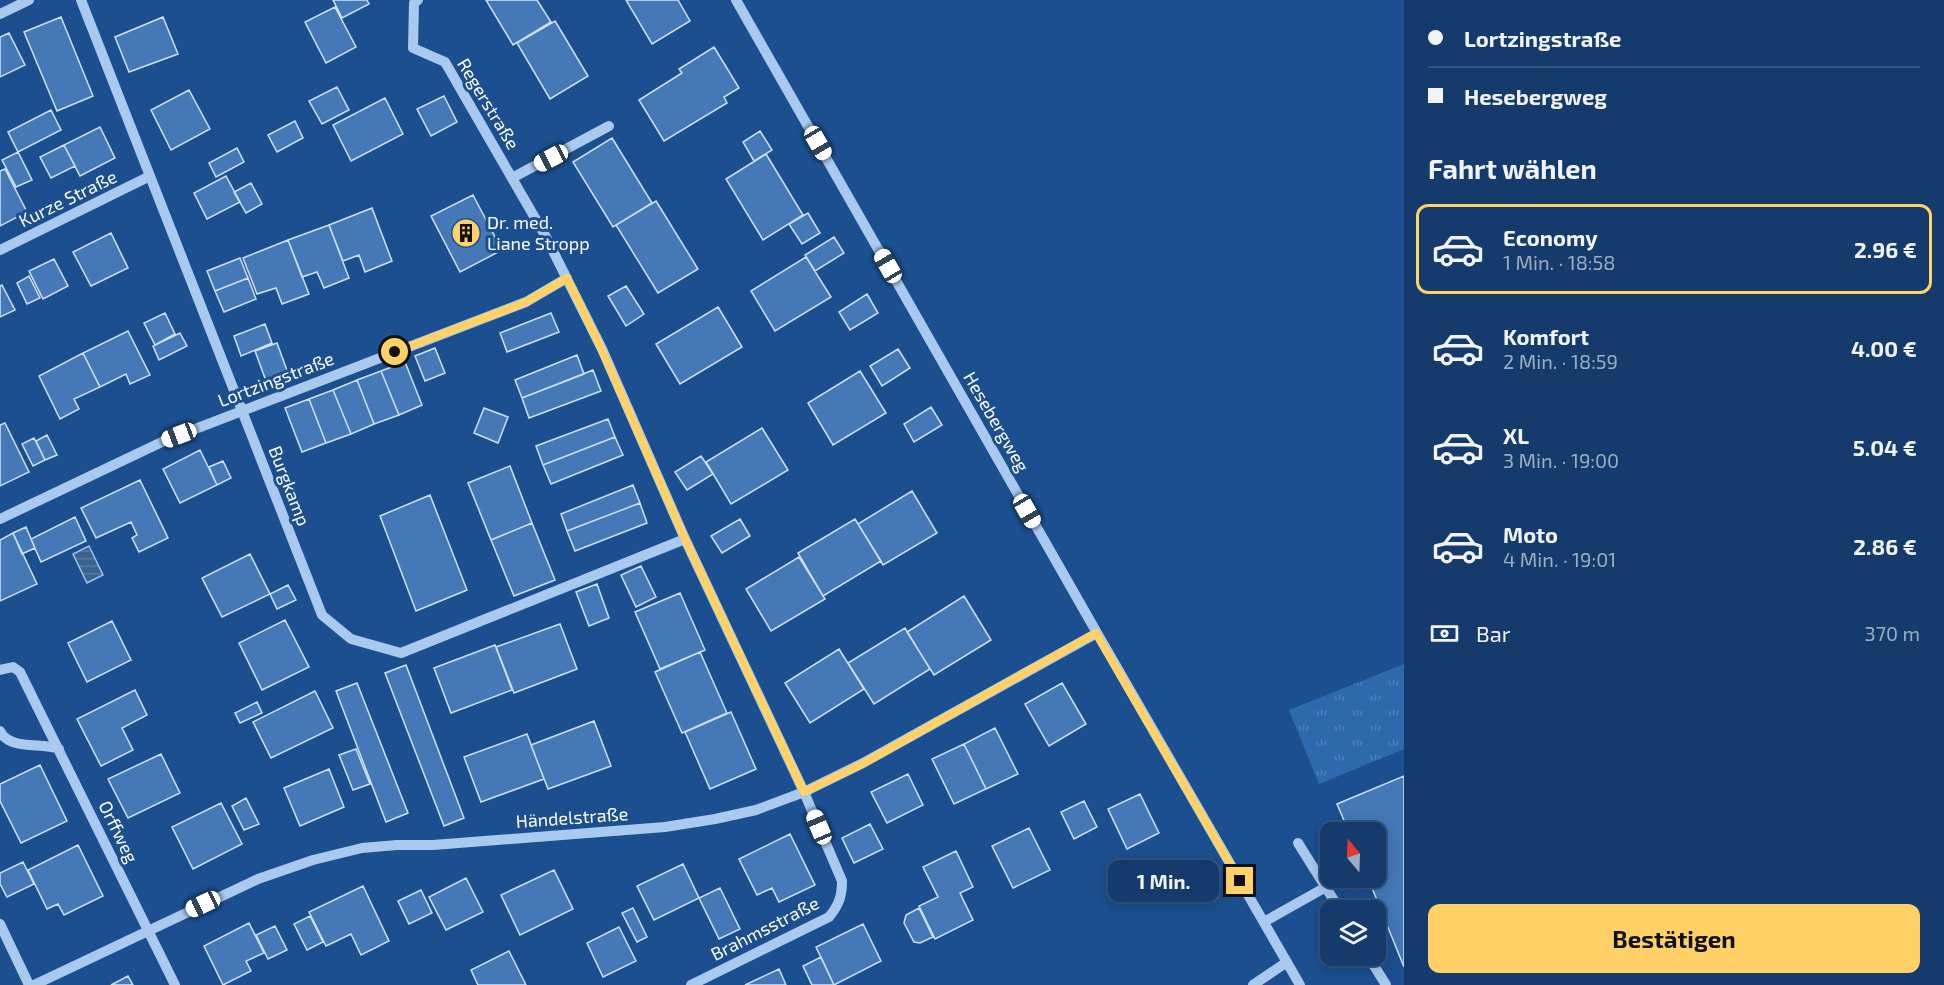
<!DOCTYPE html>
<html lang="de">
<meta charset="utf-8">
<style>
body{margin:0;font-family:"Exo 2",sans-serif;background:#214673;color:#f1f3f6;height:100vh;display:flex;flex-direction:column;font-size:22px;white-space:nowrap}
*{box-sizing:border-box;margin:0}
p{font-size:20px;color:#9dadc1}
.icon{flex:none;width:33px;height:33px;fill:none;stroke:currentColor;stroke-width:2;stroke-linecap:round;stroke-linejoin:round}
.map{position:relative;flex:1;overflow:hidden}
.panel{display:flex;flex-direction:column;background:#143b6b;width:540px}
.panel>*{flex:none}
.top-card{display:grid;align-content:center;height:132px;padding:0 24px;background:#143b6b}
.needle{width:39px;rotate:341deg}
.fabs{position:absolute;left:1320px;top:822px;display:grid;gap:12px}
.fabs a{display:grid;place-items:center;width:66px;height:66px;border-radius:12px;background:#143b6b;box-shadow:0 3px 15px #0003,0 0 0 2px #33557e;font-size:30px}
.end{position:absolute;width:27px;height:27px;margin:-14px;border:8px solid #ffd166;background:#111;box-shadow:0 0 0 3px #111}
.from{border-radius:50%}
.bubble{position:absolute;height:42px;border-radius:12px;background:#143b6b;box-shadow:0 3px 15px #0003,0 0 0 2px #33557e;font-size:20px;font-weight:700;line-height:42px;text-align:center}
.car{position:absolute;width:18px;height:36px;margin:-18px -9px;border-radius:8px;box-shadow:0 0 4px 2px #0007;background:linear-gradient(#fff 24%,#345 0 40%,#fff 0 76%,#345 0 86%,#fff 0)}
.top-card b{display:flex;align-items:center;gap:21px;height:57px;font-size:22px}
.top-card b+b{border-top:2px solid #33557e}
.top-card i{width:15px;height:15px;background:#f1f3f6}
ul{padding:0;list-style:none}
li{display:flex;align-items:center;gap:18px;height:90px;margin:0 12px 9px;padding:0 12px;border:3px solid transparent;border-radius:12px}
li div{flex:1}
li b{display:block;font-size:22px}
li em{font-style:normal;font-weight:700}
li.selected{border-color:#ffd166}
li>.icon{width:54px;height:54px;stroke-width:1.5}
h2{padding:0 24px;font-size:27px;line-height:72px}
.pay{display:flex;align-items:center;gap:15px;height:66px;padding:0 24px;font-size:22px}
.pay p{margin-inline-start:auto}
.action{display:flex;gap:12px;margin-top:auto;padding:12px 24px}
.action a{flex:1;height:69px;border-radius:12px;background:#ffd166;color:#111;font-size:24px;font-weight:700;line-height:69px;text-align:center}
main{display:flex;flex:1;min-height:0}
.map>svg:first-child{display:block}
.park{fill:url(#park-tufts)}
.water{fill:url(#water-rules);stroke:#9cc4f0;stroke-width:1.5}
.building{fill:#4478b7;stroke:#cfe3fa;stroke-width:1.5}
.lines{fill:none;stroke-linecap:round;stroke-linejoin:round}
.minor{stroke:#a9c9ee;stroke-width:10}
.route{stroke:#ffd166;stroke-width:8}
.labels{text-anchor:middle;stroke-width:6;stroke-linejoin:round;paint-order:stroke}
.street-label{font-size:18px;fill:#fff;stroke:#1b4f8f}
.poi-label{font-size:18px;fill:#fff;stroke:#1b4f8f;text-anchor:start}
</style>
<main>
<div class="map">
<svg width="1404" height="985" viewBox="0 0 1404 985">
<defs>
<pattern id="park-tufts" width="24" height="20" patternUnits="userSpaceOnUse" patternTransform="scale(1.5)"><rect width="24" height="20" fill="#2e69ad"/><path d="M3 7l-1-3M5 7V3M7 7l1-3M15 17l-1-3M17 17v-4M19 17l1-3" fill="none" stroke="#4d80b9"/></pattern>
<pattern id="water-rules" width="6" height="5" patternUnits="userSpaceOnUse" patternTransform="scale(1.5)"><rect width="6" height="5" fill="#3c6290"/><path d="M0 2.5h6" fill="none" stroke="#597aa1"/></pattern>
</defs>
<rect width="100%" height="100%" fill="#1b4f8f"/>
<path class="park" d="M1404,664V749L1319,784L1289,710Z"/>
<path class="water" d="M89,546L103,575L87,583L73,554Z"/>
<path class="building" d="M333,0H367L369,4L342,18Z
M486,0H537L551,22L513,45Z
M626,0H678L690,21L652,44Z
M335,7L356,47L326,63L305,22Z
M61,17L93,96L57,111L24,32Z
M163,17L178,54L129,72L115,37Z
M555,21L588,76L550,99L517,43Z
M9,33L25,65L0,77V37Z
M714,47L739,88L724,97L727,103L664,141L639,100L682,73L679,69Z
M337,87L349,110L322,124L309,101Z
M189,90L210,129L171,150L151,110Z
M444,96L457,122L431,136L417,109Z
M385,98L403,134L351,161L333,125Z
M51,110L61,130L18,152L8,132Z
M295,121L303,138L277,152L268,135Z
M100,127L115,158L80,176L64,145Z
M760,131L772,150L754,161L743,142Z
M612,138L652,203L613,227L573,162Z
M64,145L75,166L51,178L40,157Z
M237,148L244,162L216,177L209,163Z
M18,152L32,180L16,187L2,160Z
M766,154L803,215L763,240L726,179Z
M5,169L27,212L0,226V171Z
M226,176L240,202L207,219L194,193Z
M251,183L262,204L246,213L234,192Z
M473,195L502,250L460,272L431,216Z
M656,201L698,269L658,293L616,225Z
M372,208L392,261L365,272L359,255L343,261L329,225Z
M808,213L820,233L802,244L789,224Z
M329,225L349,278L324,288L317,272L302,277L288,240Z
M111,233L128,268L91,286L73,252Z
M834,237L844,253L815,271L805,255Z
M288,240L309,294L282,304L276,288L257,294L243,258Z
M806,257L831,297L775,331L751,291Z
M240,258L248,278L215,291L207,271Z
M54,259L68,286L43,299L29,271Z
M29,276L40,298L27,304L17,283Z
M248,278L256,299L224,312L215,291Z
M2,285L15,310L0,317V286Z
M626,286L644,314L626,326L608,296Z
M867,294L878,313L850,330L839,312Z
M718,307L742,347L680,384L656,344Z
M165,313L175,334L155,345L144,323Z
M551,313L559,332L507,352L500,333Z
M265,324L272,343L241,356L234,336Z
M128,331L150,375L130,384L126,374L100,387L83,353Z
M180,333L187,346L159,360L153,346Z
M277,343L288,373L266,381L255,351Z
M435,348L445,373L425,381L415,356Z
M898,349L910,368L882,386L870,366Z
M83,353L100,387L74,399L79,409L60,419L39,376Z
M577,355L584,374L522,398L515,380Z
M405,362L422,405L399,415L381,371Z
M593,370L601,391L529,418L522,398Z
M381,371L399,415L374,424L357,380Z
M860,371L886,413L833,445L808,403Z
M357,380L374,424L351,434L333,390Z
M333,390L351,434L326,443L309,399Z
M309,399L326,443L302,452L285,408Z
M931,407L942,425L914,442L904,424Z
M484,408L508,417L498,443L474,433Z
M608,419L615,437L543,465L536,446Z
M5,423L29,472L0,486V425Z
M762,428L788,470L731,504L706,462Z
M47,435L57,455L45,460L36,441Z
M615,437L623,455L551,484L543,465Z
M34,438L45,460L33,466L22,444Z
M200,450L217,485L180,503L163,469Z
M701,456L713,474L687,490L675,472Z
M223,461L231,478L217,485L209,467Z
M510,466L532,523L491,540L468,483Z
M140,480L168,538L139,552L132,538L137,535L131,522L96,538L81,508Z
M633,485L640,503L567,531L561,514Z
M912,491L937,533L883,565L858,524Z
M430,495L467,590L416,611L380,516Z
M640,503L647,523L575,551L567,531Z
M75,517L86,541L41,562L31,539Z
M740,519L750,536L722,553L711,536Z
M855,519L881,561L823,596L798,553Z
M532,523L555,580L514,596L491,540Z
M26,527L35,548L22,554L13,533Z
M13,533L37,584L0,601V540Z
M250,554L270,594L222,617L202,578Z
M799,557L825,599L771,631L746,589Z
M641,566L656,597L636,607L621,575Z
M597,584L609,618L589,626L576,592Z
M288,585L296,600L277,609L270,594Z
M680,593L705,650L660,669L635,612Z
M964,596L991,640L934,675L907,632Z
M285,620L309,667L262,690L239,643Z
M112,621L131,660L87,682L68,643Z
M560,624L577,669L514,693L496,647Z
M905,628L930,669L874,704L848,663Z
M495,645L512,690L451,713L434,668Z
M839,649L864,689L810,723L785,683Z
M700,652L727,713L682,733L655,672Z
M406,665L464,818L444,826L385,673Z
M357,683L408,813L386,822L336,691Z
M1062,683L1086,724L1049,746L1025,704Z
M135,690L147,715L122,728L133,750L101,766L77,719Z
M315,691L333,728L271,758L253,722Z
M257,702L262,713L240,723L235,713Z
M731,712L756,769L710,789L685,732Z
M594,721L611,766L548,789L531,745Z
M995,728L1018,774L986,789L964,744Z
M527,734L544,779L481,802L464,757Z
M964,744L986,789L954,804L932,759Z
M356,749L370,784L353,790L339,755Z
M161,754L180,793L128,818L108,779Z
M40,765L67,821L21,843L0,801V784Z
M329,769L344,807L300,826L284,788Z
M908,774L923,805L887,823L871,792Z
M1404,776V967L1368,878H1376V832H1349L1337,804Z
M1140,794L1159,833L1127,849L1108,809Z
M246,798L259,824L244,830L232,806Z
M1084,801L1097,827L1074,839L1061,812Z
M221,803L242,844L193,869L172,827Z
M870,824L883,849L854,863L842,838Z
M1029,828L1050,870L1013,888L992,846Z
M790,834L815,885L779,902L772,888L757,895L739,859Z
M78,845L103,896L64,915L58,904L47,909L28,870Z
M956,851L973,887L960,893L973,920L935,939L919,906L938,897L923,867Z
M23,862L34,884L7,897L0,884V873Z
M683,864L699,898L654,920L637,886Z
M554,870L573,909L520,935L501,895Z
M466,878L483,912L446,930L429,897Z
M363,886L389,941L361,955L351,934L326,946L309,912Z
M720,888L740,929L719,939L699,898Z
M421,890L432,913L409,924L398,901Z
M633,908L647,937L637,942L622,913Z
M919,908L933,937L920,943L914,942L904,923L906,915Z
M310,916L323,942L307,950L294,924Z
M249,923L264,953L246,961L251,971L223,985L204,946Z
M863,924L881,961L834,985L816,947Z
M275,926L287,950L268,959L256,935Z
M619,927L636,961L603,977L587,943Z
M509,951L526,985H478L471,970Z
M821,957L834,985H812L803,966Z
M779,969L786,985H745Z
M128,976L133,985H111Z"/>
<g class="lines">
<path class="minor" d="M81,0L322,615L351,639L401,653L685,539
M418,0L414,3L413,48L445,62L546,237L602,349L685,539L804,792L842,881C842,896 839,905 829,917L691,985
M736,0L1097,633L1300,985
M0,14L29,0
M512,178L609,126
M0,250L150,176
M0,519L164,441L526,302L567,278
M0,670L13,667L20,672L175,985
M0,731C10,751 41,742 59,749
M1298,843L1340,910
M1264,922L1326,887
M0,924L29,985
M1368,956L1386,985
M34,985L258,879L313,860L362,848L397,845H433L665,827L715,819L756,810L804,792L863,763L1097,633
M1253,985L1287,962"/>
</g>
<g class="lines">
<path class="route" d="M395,352L526,302L567,278L602,350L685,539L804,792L862,764L1096,633L1240,881"/>
</g>
<defs>
<g id="building-disc" transform="scale(1.5)"><circle r="9.5" fill="#ffd166" stroke="#1b4f8f"/><path d="M-4-6H4V6H1V3H-1V6H-4ZM-2.5-4.3h1.7v1.8h-1.7ZM.8-4.3h1.7v1.8H.8ZM-2.5-1h1.7V.8h-1.7ZM.8-1h1.7V.8H.8Z" fill="#111"/></g>
</defs>
<g fill-rule="evenodd">
<use href="#building-disc" x="466" y="233"/>
</g>
<g class="labels">
<g class="street-label">
<text transform="translate(488 104) rotate(59)" y="6">Regerstraße</text>
<text transform="translate(68 199) rotate(-26)" y="6">Kurze Straße</text>
<text transform="translate(276 380) rotate(-21)" y="6">Lortzingstraße</text>
<text transform="translate(996 422) rotate(60)" y="6">Hesebergweg</text>
<text transform="translate(289 486) rotate(69)" y="6">Burgkamp</text>
<text transform="translate(572 818) rotate(-4)" y="6">Händelstraße</text>
<text transform="translate(118 832) rotate(64)" y="6">Orffweg</text>
<text transform="translate(765 929) rotate(-27)" y="6">Brahmsstraße</text>
</g>
<g class="poi-label">
<text x="487" y="229">Dr. med.<tspan x="487" dy="21">Liane Stropp</tspan></text>
</g>
</g>
</svg>
<div class="fabs">
<a><svg class="needle" viewBox="-14 -14 28 28"><path d="M0-13l5 13h-10z" fill="#e53935"/><path d="M0 13l5-13h-10z" fill="#9dadc1"/></svg></a>
<a><svg class="icon" aria-label="layers" viewBox="0 0 24 24"><path d="M12 4l9 5-9 5-9-5zM3 14l9 5 9-5"/></svg></a>
</div>
<i class="end from" style="left:395px;top:352px"></i>
<i class="end" style="left:1240px;top:881px"></i>
<div class="bubble" style="left:1108px;top:860px;width:111px">1 Min.</div>
<i class="car" style="left:818px;top:143px;rotate:150deg"></i>
<i class="car" style="left:551px;top:158px;rotate:242deg"></i>
<i class="car" style="left:888px;top:266px;rotate:330deg"></i>
<i class="car" style="left:179px;top:435px;rotate:249deg"></i>
<i class="car" style="left:1027px;top:511px;rotate:150deg"></i>
<i class="car" style="left:819px;top:827px;rotate:337deg"></i>
<i class="car" style="left:203px;top:904px;rotate:245deg"></i>
</div>
<section class="panel">
<div class="top-card">
<b><i class="from"></i>Lortzingstraße</b>
<b><i></i>Hesebergweg</b>
</div>
<h2>Fahrt wählen</h2>
<ul>
<li class="selected"><svg class="icon" aria-label="car" viewBox="0 0 24 24"><path d="M5 17H2v-5l4-1 3-4h7l3 4 3 1v5h-3M9 17h6M6 11h13"/><circle cx="7" cy="17" r="2"/><circle cx="17" cy="17" r="2"/></svg><div><b>Economy</b><p>1 Min. · 18:58</p></div><em>2.96 €</em></li>
<li><svg class="icon" aria-label="car" viewBox="0 0 24 24"><path d="M5 17H2v-5l4-1 3-4h7l3 4 3 1v5h-3M9 17h6M6 11h13"/><circle cx="7" cy="17" r="2"/><circle cx="17" cy="17" r="2"/></svg><div><b>Komfort</b><p>2 Min. · 18:59</p></div><em>4.00 €</em></li>
<li><svg class="icon" aria-label="car" viewBox="0 0 24 24"><path d="M5 17H2v-5l4-1 3-4h7l3 4 3 1v5h-3M9 17h6M6 11h13"/><circle cx="7" cy="17" r="2"/><circle cx="17" cy="17" r="2"/></svg><div><b>XL</b><p>3 Min. · 19:00</p></div><em>5.04 €</em></li>
<li><svg class="icon" aria-label="car" viewBox="0 0 24 24"><path d="M5 17H2v-5l4-1 3-4h7l3 4 3 1v5h-3M9 17h6M6 11h13"/><circle cx="7" cy="17" r="2"/><circle cx="17" cy="17" r="2"/></svg><div><b>Moto</b><p>4 Min. · 19:01</p></div><em>2.86 €</em></li>
</ul>
<div class="pay"><svg class="icon" aria-label="cash" viewBox="0 0 24 24"><path d="M3 7h18v10H3z"/><circle cx="12" cy="12" r="2"/></svg>Bar<p>370 m</p></div>
<div class="action"><a>Bestätigen</a></div>
</section>
</main>
